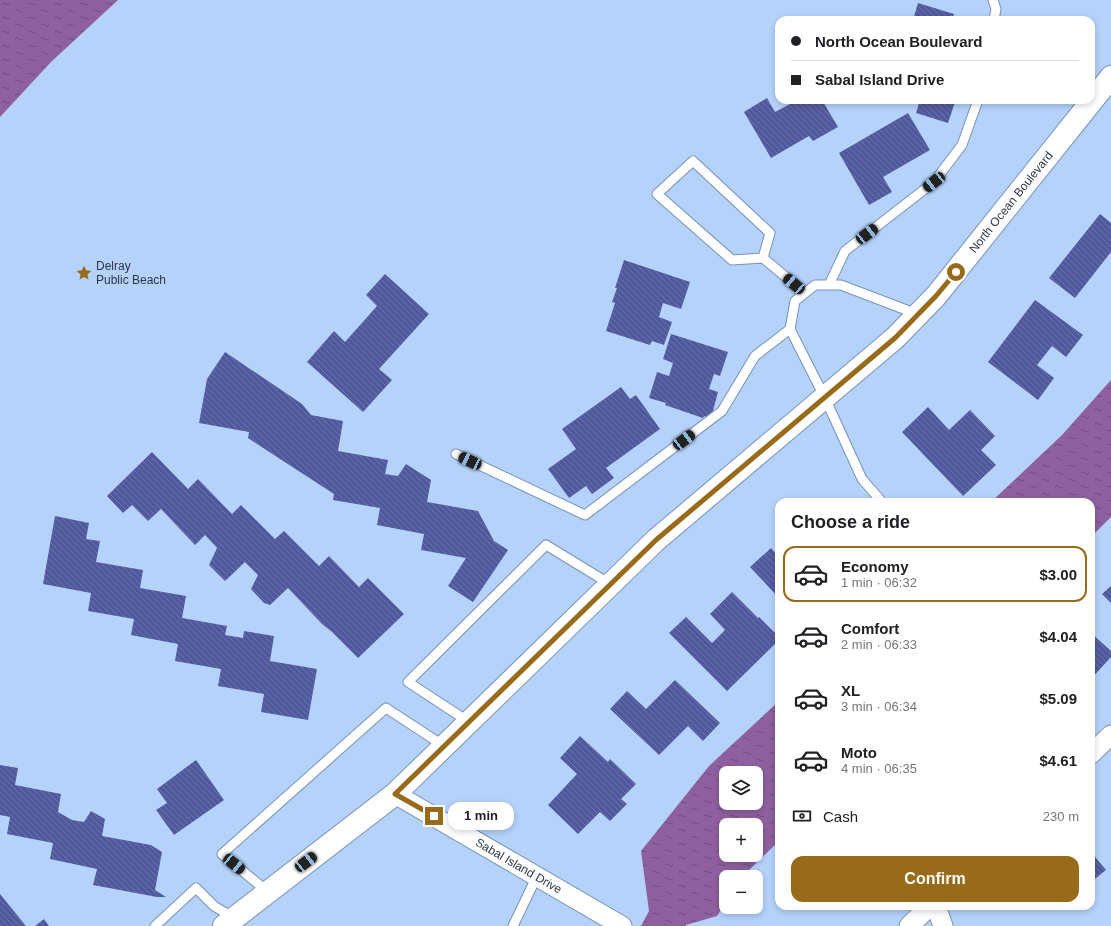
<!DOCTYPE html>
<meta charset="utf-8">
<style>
body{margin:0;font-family:Arial,sans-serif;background:#f2f2f2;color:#202124;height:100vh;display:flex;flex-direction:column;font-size:15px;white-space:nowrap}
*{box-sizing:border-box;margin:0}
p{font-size:13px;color:#757577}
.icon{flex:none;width:22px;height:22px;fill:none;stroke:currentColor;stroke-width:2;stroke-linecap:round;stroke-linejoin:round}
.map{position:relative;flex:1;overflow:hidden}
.side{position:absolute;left:775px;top:498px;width:320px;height:412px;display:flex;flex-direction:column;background:#fff;border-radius:12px;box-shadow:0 2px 6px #0003}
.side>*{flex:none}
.top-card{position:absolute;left:775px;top:16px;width:320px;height:88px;border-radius:12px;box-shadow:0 2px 6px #0003;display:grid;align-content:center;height:88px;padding:0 16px;background:#fff}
.controls{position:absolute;left:719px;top:766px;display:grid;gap:8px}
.controls a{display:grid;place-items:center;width:44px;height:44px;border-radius:8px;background:#fff;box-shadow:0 2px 6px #0003;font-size:20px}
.end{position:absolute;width:18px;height:18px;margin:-9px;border:5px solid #986b1a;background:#fff;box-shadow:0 0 0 2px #fff}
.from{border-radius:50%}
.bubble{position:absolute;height:28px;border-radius:12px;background:#fff;box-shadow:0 2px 6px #0003;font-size:13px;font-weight:800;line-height:28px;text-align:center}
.car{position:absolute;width:12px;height:24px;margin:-12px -6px;border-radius:5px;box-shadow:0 0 3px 1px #0007;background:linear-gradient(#222 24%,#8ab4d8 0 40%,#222 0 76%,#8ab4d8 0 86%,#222 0)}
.top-card b{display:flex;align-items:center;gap:14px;height:38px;font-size:15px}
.top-card b+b{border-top:1px solid #e0e0e0}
.top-card i{width:10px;height:10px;background:#202124}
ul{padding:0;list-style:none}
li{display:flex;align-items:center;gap:12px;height:56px;margin:0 8px 6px;padding:0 8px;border:2px solid transparent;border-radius:12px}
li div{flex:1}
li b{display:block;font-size:15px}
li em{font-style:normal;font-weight:800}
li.current{border-color:#986b1a}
li>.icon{width:36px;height:36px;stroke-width:1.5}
h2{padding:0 16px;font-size:18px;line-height:48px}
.pay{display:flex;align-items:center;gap:10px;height:44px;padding:0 16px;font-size:15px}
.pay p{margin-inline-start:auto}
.button{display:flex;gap:8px;margin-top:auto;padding:8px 16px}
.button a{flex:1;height:46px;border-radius:12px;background:#986b1a;color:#fff;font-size:16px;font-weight:800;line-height:46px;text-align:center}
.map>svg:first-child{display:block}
.water{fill:url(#water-ripples);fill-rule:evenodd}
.building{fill:url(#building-back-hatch)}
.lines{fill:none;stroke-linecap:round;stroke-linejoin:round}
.service-casing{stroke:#7792b9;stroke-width:11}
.minor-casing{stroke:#7792b9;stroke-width:21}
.secondary-casing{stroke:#7792b9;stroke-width:24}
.service{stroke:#fff;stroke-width:9}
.minor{stroke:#fff;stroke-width:19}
.secondary{stroke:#fff;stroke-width:22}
.route{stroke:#986b1a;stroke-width:5}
.labels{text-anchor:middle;stroke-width:4;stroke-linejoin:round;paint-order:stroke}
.street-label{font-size:12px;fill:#2b3646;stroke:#b5d2fb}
.poi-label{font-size:12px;fill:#2b3646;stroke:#b5d2fb;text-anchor:start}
</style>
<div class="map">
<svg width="1111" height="926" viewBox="0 0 1111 926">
<defs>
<pattern id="water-ripples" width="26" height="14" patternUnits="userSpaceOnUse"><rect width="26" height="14" fill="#8f60a0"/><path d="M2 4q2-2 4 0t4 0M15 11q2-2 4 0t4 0" fill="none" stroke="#6e4c7d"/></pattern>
<pattern id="building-back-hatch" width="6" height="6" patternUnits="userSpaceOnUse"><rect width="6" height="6" fill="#51599e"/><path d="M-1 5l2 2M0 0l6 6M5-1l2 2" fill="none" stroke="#6c74a8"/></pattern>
</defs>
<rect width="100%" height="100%" fill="#b5d2fb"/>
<path class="water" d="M0,0H118L51,62L0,117Z
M1111,380V517L1091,537V502H991L1062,435Z
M779,701V841L742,877H726V902L717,916L686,925V926H641L649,911L641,851L709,766ZM726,773H756V803H726ZM726,825H756V855H726Z"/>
<path class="building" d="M918,3L954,14L952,20H913Z
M767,98L775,112L792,103L790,100H822L838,127L813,141L809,136L771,158L744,112Z
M920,100H962L961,103L955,102L948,123L916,113Z
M908,113L930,150L883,177L892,192L869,205L839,153Z
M1100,214L1111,223V252L1075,298L1049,278Z
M624,260L690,282L681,309L663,303L659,317L672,322L664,345L652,341L650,345L606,331L615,303L612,302L617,288H615Z
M385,274L429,314L379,369L392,380L363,412L307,362L334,331L345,342L377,306L366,295Z
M1035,300L1083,335L1066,357L1052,346L1037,365L1054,378L1038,400L988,362Z
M671,334L728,352L720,376L714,374L709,389L718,392L711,418L704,416L703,418L665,405L666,403L649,398L657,372L669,376L673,363L663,359Z
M225,352L302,404L311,415L343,421L338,451L388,460L385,474L398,476L406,464L431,480L427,502L478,511L494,541L508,550L473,602L448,586L466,558L421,550L424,534L377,525L380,508L333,500L334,494L248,438L249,432L199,423L207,379Z
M621,387L630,399L636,395L660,429L606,468L614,478L592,494L586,486L569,498L548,469L576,449L562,429Z
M928,407L949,430L970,410L995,436L981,450L996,465L963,496L902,432Z
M152,452L188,489L198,479L232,514L241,505L275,539L284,531L319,566L329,556L359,587L368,578L404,614L358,658L332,632L322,624L288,588L270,605L264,603L251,589L258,575L245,562L225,581L209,565L217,548L205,535L195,545L161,509L148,521L132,505L123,513L107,496Z
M55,516L89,523L86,539L100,541L96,562L143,570L140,588L186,596L182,618L227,626L225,635L243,638L244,631L274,636L270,661L317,669L308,720L261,712L264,694L218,686L221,669L175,661L178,644L131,635L134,619L88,611L91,593L43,584Z
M771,548L779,557V598L750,567Z
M1111,586V603L1102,594Z
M732,592L758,618L759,617L779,637V640L727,691L669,633L686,617L712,643L725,630L710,614Z
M1091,633L1111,651V657L1091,679Z
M675,680L720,723L703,741L688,726L659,755L610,709L627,691L646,709Z
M580,736L608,762L610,759L636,784L621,799L627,804L610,821L600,812L578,834L548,805L577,774L560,758Z
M196,760L224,800L174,835L156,810L167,803L157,789Z
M0,765L18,768L15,785L61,794L58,812L72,820L84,822L91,811L105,819L102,836L151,845L162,852L155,890L166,897H157L93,885L97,869L50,859L53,843L7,834L10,817L0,815Z
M1091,852L1106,870L1091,882Z
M0,894L26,926H0Z
M44,919L49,926H35Z"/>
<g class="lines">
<g class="service-casing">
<path id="service" d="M993,0L996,9L994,20
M763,258L770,233L693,161L657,194L732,260L763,258L805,293
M829,285L845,251L934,182L962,145L978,100
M456,454L585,515L722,411L755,356L790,329
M882,502L862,479L825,398L790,329L795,301L815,285H841L917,314
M469,722L408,682L546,545L610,584
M268,892L222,854L386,708L444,746
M155,926L196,888L214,906L234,918
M513,926L537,876"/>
</g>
<g class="minor-casing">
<g id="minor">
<path d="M1091,754L1111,735"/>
<path id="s1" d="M395,794L622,926"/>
<path d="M937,906L938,912L943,926"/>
<path d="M909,926L930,906"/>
</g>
</g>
<g class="secondary-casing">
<g id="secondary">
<path id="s2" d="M224,926L395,794L656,540L895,338L936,296L1111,77"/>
</g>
</g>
<use href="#service" class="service"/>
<use href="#minor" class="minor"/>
<use href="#secondary" class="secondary"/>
</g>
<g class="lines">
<path class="route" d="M434,816L395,794L656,540L895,338L936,296L956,272"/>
</g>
<defs>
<g id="sight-bare" transform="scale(1.2)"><path d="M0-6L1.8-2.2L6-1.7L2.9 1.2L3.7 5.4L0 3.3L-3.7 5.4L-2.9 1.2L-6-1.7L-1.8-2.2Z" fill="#986b1a" stroke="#b5d2fb" stroke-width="2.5" paint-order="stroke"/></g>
</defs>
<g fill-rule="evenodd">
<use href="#sight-bare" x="84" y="273"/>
</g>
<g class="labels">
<g class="street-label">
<text dy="4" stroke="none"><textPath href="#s2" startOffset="1072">North Ocean Boulevard</textPath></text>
<text dy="4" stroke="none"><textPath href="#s1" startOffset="143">Sabal Island Drive</textPath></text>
</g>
<g class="poi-label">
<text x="96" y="270">Delray<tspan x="96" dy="14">Public Beach</tspan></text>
</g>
</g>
</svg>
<div class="controls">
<a><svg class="icon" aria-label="layers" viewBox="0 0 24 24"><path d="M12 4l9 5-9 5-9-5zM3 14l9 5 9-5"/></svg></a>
<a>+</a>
<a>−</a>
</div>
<i class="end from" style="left:956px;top:272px"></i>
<i class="end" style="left:434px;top:816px"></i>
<div class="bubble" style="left:448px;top:802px;width:66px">1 min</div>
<i class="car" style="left:934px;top:182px;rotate:232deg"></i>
<i class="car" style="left:867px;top:234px;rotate:52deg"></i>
<i class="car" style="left:794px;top:284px;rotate:310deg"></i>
<i class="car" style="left:684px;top:440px;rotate:53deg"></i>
<i class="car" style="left:470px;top:461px;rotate:295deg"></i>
<i class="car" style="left:306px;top:862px;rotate:52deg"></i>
<i class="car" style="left:234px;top:864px;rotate:129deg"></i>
<div class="top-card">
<b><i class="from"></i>North Ocean Boulevard</b>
<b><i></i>Sabal Island Drive</b>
</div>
<section class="side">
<h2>Choose a ride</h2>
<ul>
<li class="current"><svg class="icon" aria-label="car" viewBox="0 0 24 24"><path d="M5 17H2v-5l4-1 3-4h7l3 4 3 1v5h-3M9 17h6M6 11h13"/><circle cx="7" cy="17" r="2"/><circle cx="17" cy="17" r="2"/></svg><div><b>Economy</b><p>1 min · 06:32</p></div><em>$3.00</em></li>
<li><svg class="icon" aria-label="car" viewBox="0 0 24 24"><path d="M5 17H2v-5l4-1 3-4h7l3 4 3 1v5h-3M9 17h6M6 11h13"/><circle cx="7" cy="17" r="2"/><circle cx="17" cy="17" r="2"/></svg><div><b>Comfort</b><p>2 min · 06:33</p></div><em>$4.04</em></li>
<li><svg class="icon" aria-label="car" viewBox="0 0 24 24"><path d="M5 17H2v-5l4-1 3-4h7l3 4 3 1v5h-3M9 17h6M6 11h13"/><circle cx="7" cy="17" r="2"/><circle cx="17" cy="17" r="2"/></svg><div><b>XL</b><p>3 min · 06:34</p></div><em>$5.09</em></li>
<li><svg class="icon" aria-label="car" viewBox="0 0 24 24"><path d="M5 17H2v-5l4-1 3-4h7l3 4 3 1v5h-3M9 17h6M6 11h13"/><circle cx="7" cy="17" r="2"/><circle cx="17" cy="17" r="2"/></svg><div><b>Moto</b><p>4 min · 06:35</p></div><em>$4.61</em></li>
</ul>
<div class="pay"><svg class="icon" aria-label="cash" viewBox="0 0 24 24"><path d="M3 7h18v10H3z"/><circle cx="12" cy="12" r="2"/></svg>Cash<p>230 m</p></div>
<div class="button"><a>Confirm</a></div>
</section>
</div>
